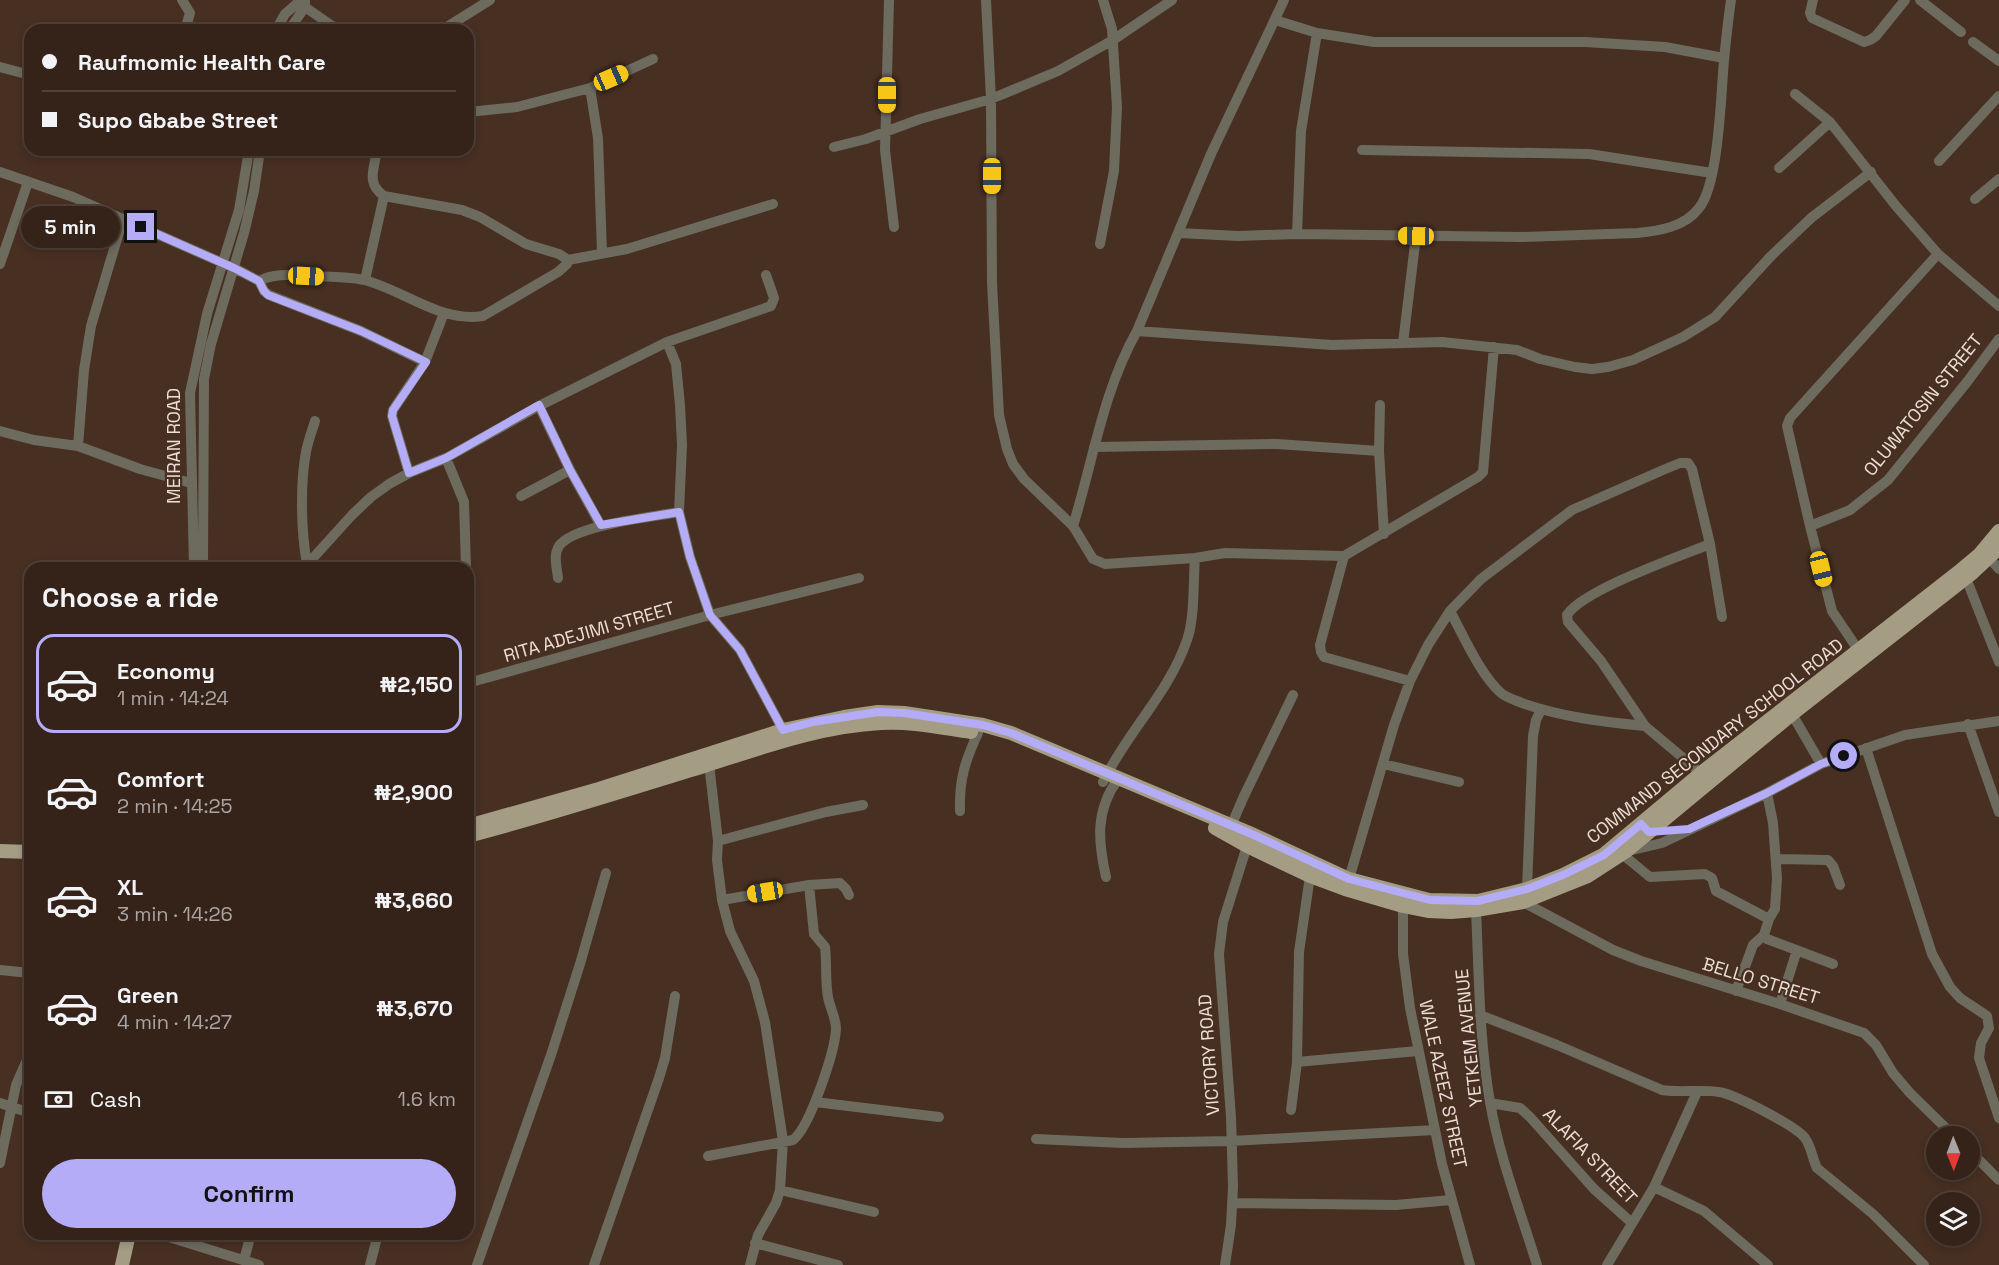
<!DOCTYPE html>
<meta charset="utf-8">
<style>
body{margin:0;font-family:"Space Grotesk",sans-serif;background:#3d2b23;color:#f1f3f6;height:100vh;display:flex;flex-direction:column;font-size:22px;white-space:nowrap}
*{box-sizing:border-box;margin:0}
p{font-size:20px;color:#aaa4a2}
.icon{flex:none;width:33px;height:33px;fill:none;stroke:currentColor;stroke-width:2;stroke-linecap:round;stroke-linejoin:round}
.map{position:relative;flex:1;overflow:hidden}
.sheet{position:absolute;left:24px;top:562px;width:450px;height:678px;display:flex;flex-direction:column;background:#35231a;border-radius:18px;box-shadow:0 3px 9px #0003,0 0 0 2px #4f4039}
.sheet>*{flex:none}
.banner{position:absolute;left:24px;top:24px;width:450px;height:132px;border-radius:18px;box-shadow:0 3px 9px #0003,0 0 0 2px #4f4039;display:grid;align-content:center;height:132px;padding:0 18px;background:#35231a}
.needle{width:39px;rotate:179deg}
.fabs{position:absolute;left:1926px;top:1126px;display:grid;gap:12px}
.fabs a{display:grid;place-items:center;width:54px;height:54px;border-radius:50%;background:#35231a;box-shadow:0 3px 9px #0003,0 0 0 2px #4f4039;font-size:30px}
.end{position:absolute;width:27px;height:27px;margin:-14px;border:8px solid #b5acf8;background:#111;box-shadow:0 0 0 3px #111}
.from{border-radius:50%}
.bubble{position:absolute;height:42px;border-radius:21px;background:#35231a;box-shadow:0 3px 9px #0003,0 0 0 2px #4f4039;font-size:20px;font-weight:800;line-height:42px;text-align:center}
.car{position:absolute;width:18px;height:36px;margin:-18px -9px;border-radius:8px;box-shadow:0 0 4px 2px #0007;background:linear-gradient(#f5c518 24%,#345 0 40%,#f5c518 0 76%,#345 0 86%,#f5c518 0)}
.banner b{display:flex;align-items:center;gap:21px;height:57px;font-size:22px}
.banner b+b{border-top:2px solid #4f4039}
.banner i{width:15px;height:15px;background:#f1f3f6}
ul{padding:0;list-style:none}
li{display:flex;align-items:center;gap:18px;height:99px;margin:0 12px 9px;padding:0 6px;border:3px solid transparent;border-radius:18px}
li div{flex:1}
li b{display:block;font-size:22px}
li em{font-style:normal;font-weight:800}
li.selected{border-color:#b5acf8}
li>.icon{width:54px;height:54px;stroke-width:1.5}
h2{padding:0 18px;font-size:27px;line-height:72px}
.pay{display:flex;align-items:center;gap:15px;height:66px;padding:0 18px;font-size:22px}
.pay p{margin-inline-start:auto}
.primary-button{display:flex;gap:12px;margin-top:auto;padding:12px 18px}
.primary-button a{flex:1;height:69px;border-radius:36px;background:#b5acf8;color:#111;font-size:24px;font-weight:800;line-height:69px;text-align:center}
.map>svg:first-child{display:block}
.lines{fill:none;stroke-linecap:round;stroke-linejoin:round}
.minor{stroke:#6d6a5e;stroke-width:10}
.major{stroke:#a49d84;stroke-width:14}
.route{stroke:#b5acf8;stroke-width:8}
.labels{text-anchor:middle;stroke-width:4.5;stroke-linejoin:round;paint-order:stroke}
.street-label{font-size:18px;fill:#eeded6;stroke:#472f22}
</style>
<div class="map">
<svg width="1999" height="1265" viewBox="0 0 1999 1265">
<rect width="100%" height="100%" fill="#472f22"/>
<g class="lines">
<path class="minor" d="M182,0L190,13L185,30
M889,0L885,150L894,227
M986,0L991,99L992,283L999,415L1007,449L1013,464L1024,479L1073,526
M1284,0L1211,154L1137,331C1103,391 1093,461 1073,526L1093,559L1105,564L1195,558L1225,553L1344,556L1478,477L1483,472L1494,347
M1813,0L1810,13L1812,18L1864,42L1870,40L1876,36L1905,0
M1920,0L1961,32
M305,7L338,30
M1275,20L1317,33L1374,42H1585L1665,47L1724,58
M276,30L285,14L301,0
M289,30L305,7V2
M442,30L490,0
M1973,42L1999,61
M0,67L30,75
M590,88L598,138L602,253
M1795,94L1830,122L1896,206L1938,254L1999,306
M468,112L517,107L590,88L653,59
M834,147L866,139L920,119L991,99L1058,71L1113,40L1172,0
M1362,150L1589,154L1712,173
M1939,161L1999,96
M1779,168L1830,122
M0,172L73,197L234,268L259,281L264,291L269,295L361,331L425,362L393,410L392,416L409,473
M384,196L462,210L480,217L526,244L559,254L568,260L627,249L773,204
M1975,199L1999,179
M1179,233L1238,236L1297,234L1521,237L1637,233C1659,231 1685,227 1699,208C1719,184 1721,93 1724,60C1726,40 1728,20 1731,0
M1297,234L1301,131L1317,33
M1100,244L1114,171L1117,107L1112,29L1103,0
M0,264L28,182
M365,280L384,196C366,183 374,170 377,150
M259,281C274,273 291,275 309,276C327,277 346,276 364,280C404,290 440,323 483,316L558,272L567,264L568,260
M1137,331L1332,345L1442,342L1517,350L1540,359L1575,367L1592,369L1608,367L1633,360L1683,337L1715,317L1771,256L1811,218L1871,172
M667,342L676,364L680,405L682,445L679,512L690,557L710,615L740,650L783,730
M1403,343L1416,236
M425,362L444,313
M1380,405L1379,451L1384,534
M539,406L570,470L601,526
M0,431L34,440L78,446L140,469L191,483
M78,446L84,370L91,326L123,219
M1094,447L1277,444L1379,451
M446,458L464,502L466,568
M521,496L570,470
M1810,526L1850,510L1888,480L1967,382L1999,339
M1344,556L1320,645L1321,652L1324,657L1410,681
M1989,558L1999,569
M307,564C301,532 300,484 306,452C308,441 312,431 315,421
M194,568L190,393L207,314L239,210L249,150
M203,568L204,379L211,344L244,233L254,191L260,150
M304,568L352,515L371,497L389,484L409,473L446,458L539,406L667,342L771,306L774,298L766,275
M558,578C557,568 553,555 559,546C574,525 653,517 679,512
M1966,578L1999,662
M1450,611C1463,635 1481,676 1501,693C1507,698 1515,700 1522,703C1562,717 1603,722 1645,726
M1859,651L1832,611L1810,526L1787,426L1790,418L1938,254
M468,683L710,615L859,578
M1792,714L1821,764L1905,735L1999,721
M1968,724L1999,812
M1866,748L1932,954L1950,987L1960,998L1987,1016L1989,1028L1981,1043L1979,1058L1999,1118
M709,764L718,841L717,860L722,900L730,931L754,981L765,1022L783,1141L780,1190L776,1203L758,1235L750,1265
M1383,764L1459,782
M1701,773L1645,726L1601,661L1568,622L1567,615C1583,590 1678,557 1710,544
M1103,782C1127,732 1169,693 1187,640C1195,618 1193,581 1195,558
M1767,793L1773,823L1777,878L1775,909L1769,919L1764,935L1767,939L1833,964
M960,811C959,780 965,761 978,733
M1231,826L1244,796L1293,695
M718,841L826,812L863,805
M1628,851L1662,843L1767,793L1821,764
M1622,854L1650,877L1705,874L1712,878L1716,891L1769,919
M1776,859L1828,860L1833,866L1840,885
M1310,876L1299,952L1297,1062L1418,1051
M1106,877C1098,841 1095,811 1118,779
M1349,879L1394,725L1410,681L1428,645L1450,611L1481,579L1572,510L1663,470L1680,463H1688L1692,469L1710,544L1722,617
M1527,889L1533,736L1536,720L1541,710
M722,900L809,885L840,883L846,889L849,895
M1523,902L1613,950L1641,961L1780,1004L1864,1033L1876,1045L1893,1073L1910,1093L1955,1137
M1403,906V954L1410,1008L1442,1164L1470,1265
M1476,910C1479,974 1479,1039 1490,1102C1499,1156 1521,1213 1537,1265
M0,970L30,973
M1736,991L1753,945L1764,935
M1780,1004L1797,950
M1480,1015L1557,1045L1662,1090C1681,1093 1700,1089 1719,1092C1734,1094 1796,1126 1805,1138C1812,1148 1812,1158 1817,1168L1873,1214L1924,1265
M815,1102L939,1117
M0,1103L30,1113
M1490,1103L1520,1108L1530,1117L1594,1189L1632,1223
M1291,1110L1297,1062
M1036,1139L1123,1143L1231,1141L1435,1130
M1970,1151L1999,1180
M708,1156L793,1140C810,1127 835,1051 836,1029C836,1018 830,1008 828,997C825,981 827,963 825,947L814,934L809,885
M0,1163L16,1085L30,1053
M1654,1187L1704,1211L1768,1265
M780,1190L874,1212
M1232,1203L1396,1205L1451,1200
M159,1234L259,1265
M755,1243L838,1265
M244,1260L251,1234
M370,1265L378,1234
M477,1265L551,1055L580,964L606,873
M594,1265L659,1078L665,1058L675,996
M1225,1265L1231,1225L1233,1187L1231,1117L1219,954L1223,922L1247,846
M1607,1265L1654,1187L1697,1092"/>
<path class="major" d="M468,826L599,789L783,730L844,717L878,712L904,713L983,725L1011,733L1254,835L1349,879L1429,900L1478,901L1527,889L1563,875L1603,855L1701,773L1961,570L1979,555L1999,531
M1215,828L1247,846L1310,876L1345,889L1403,906L1428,911L1451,912L1476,910L1523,902L1588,876L1625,852L1792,714L1971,574L1999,548
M468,836C548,815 626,790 704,766C761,748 820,726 881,723C911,721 942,728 971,732
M0,851L30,852
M122,1265L129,1234"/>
</g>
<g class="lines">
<path class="route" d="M141,227L234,268L259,281L264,291L268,295L361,331L426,362L393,410L392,416L409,473L446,458L539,405L570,470L601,525L679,512L690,557L710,615L740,650L783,730L813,722L878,712L904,713L983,725L1011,733L1154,793L1254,835L1349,879L1430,900L1478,901L1527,889L1563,875L1604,855L1641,824L1649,832L1689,829L1767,793L1821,764L1844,756"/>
</g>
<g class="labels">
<g class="street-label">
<text transform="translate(1923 405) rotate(-51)" y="6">OLUWATOSIN STREET</text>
<text transform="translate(174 446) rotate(-90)" y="6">MEIRAN ROAD</text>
<text transform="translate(589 632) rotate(-16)" y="6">RITA ADEJIMI STREET</text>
<text transform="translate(1715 741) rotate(-38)" y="6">COMMAND SECONDARY SCHOOL ROAD</text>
<text transform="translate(1761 981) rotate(17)" y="6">BELLO STREET</text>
<text transform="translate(1469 1038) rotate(-96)" y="6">YETKEM AVENUE</text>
<text transform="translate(1209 1055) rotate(-94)" y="6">VICTORY ROAD</text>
<text transform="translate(1443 1084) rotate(78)" y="6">WALE AZEEZ STREET</text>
<text transform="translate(1590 1156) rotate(46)" y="6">ALAFIA STREET</text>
</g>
</g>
</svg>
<div class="fabs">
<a><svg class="needle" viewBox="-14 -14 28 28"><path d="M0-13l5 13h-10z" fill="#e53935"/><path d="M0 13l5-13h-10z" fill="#aaa4a2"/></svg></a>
<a><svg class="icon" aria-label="layers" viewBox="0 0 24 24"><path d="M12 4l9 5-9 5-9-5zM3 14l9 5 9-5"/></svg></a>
</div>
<i class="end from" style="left:1844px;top:756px"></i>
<i class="end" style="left:141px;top:227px"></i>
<div class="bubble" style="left:21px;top:206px;width:99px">5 min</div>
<i class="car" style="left:611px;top:78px;rotate:66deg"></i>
<i class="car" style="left:887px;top:95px;rotate:180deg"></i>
<i class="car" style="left:992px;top:176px;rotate:180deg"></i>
<i class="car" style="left:1416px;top:236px;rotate:271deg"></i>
<i class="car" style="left:306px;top:276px;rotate:93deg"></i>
<i class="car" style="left:1821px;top:569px;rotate:166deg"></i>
<i class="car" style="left:765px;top:892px;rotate:261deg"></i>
<div class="banner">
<b><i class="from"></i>Raufmomic Health Care</b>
<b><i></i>Supo Gbabe Street</b>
</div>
<section class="sheet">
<h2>Choose a ride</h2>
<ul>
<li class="selected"><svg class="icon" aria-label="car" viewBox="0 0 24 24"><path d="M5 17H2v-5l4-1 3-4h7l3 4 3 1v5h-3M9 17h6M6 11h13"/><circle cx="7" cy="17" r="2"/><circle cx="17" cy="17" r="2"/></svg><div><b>Economy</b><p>1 min · 14:24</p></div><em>₦2,150</em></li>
<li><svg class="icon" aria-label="car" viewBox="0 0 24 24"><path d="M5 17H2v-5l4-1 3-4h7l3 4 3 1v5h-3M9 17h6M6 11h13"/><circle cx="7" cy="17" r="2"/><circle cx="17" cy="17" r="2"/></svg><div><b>Comfort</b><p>2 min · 14:25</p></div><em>₦2,900</em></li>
<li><svg class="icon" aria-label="car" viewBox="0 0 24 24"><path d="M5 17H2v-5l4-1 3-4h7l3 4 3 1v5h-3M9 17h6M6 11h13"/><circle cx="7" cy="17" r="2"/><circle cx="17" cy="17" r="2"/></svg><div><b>XL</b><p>3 min · 14:26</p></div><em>₦3,660</em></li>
<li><svg class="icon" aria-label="car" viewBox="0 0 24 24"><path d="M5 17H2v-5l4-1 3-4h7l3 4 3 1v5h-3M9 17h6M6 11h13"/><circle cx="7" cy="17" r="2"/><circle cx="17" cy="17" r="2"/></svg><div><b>Green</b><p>4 min · 14:27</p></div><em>₦3,670</em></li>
</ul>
<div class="pay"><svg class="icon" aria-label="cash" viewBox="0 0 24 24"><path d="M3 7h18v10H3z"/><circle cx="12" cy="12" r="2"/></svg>Cash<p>1.6 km</p></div>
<div class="primary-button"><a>Confirm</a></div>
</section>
</div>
